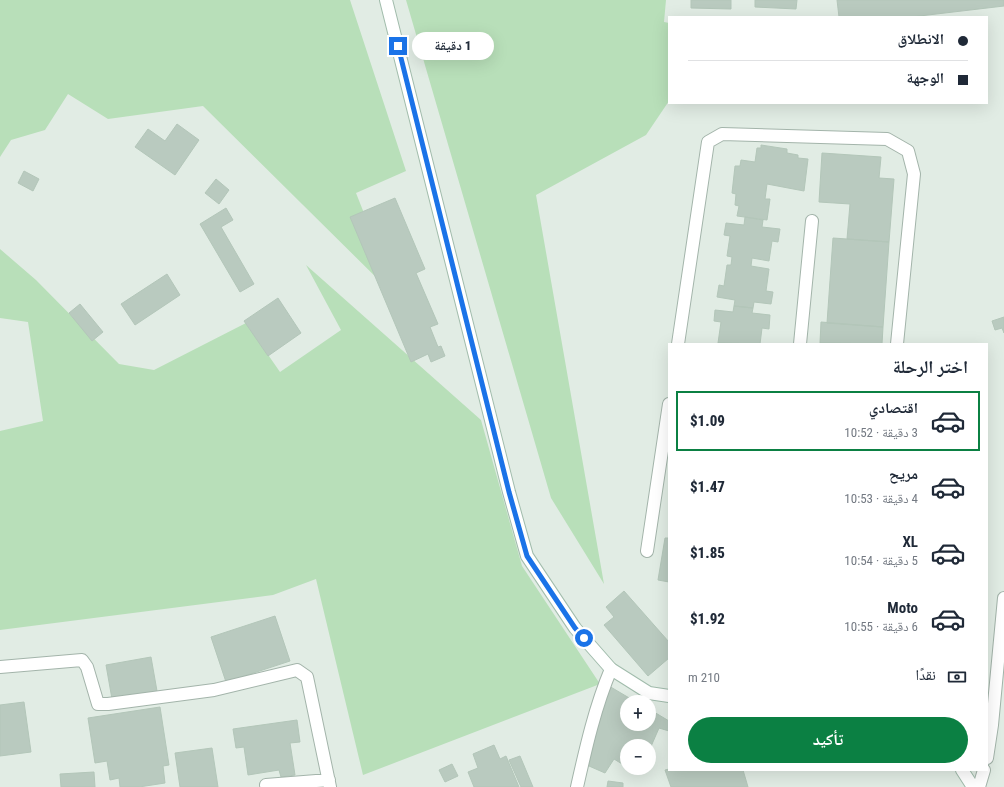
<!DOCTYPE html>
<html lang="ar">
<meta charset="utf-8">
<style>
body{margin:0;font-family:"Roboto Condensed","Noto Naskh Arabic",sans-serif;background:#f2f2f3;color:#1f2937;direction:rtl;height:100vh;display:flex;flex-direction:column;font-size:15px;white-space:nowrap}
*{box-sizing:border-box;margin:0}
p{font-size:13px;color:#747a83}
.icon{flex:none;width:22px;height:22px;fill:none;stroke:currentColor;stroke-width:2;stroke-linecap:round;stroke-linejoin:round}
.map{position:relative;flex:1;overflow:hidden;direction:ltr}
.details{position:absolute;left:668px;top:343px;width:320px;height:428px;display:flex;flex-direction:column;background:#fff;border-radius:0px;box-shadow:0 4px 16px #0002;direction:rtl}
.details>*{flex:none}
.top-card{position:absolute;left:668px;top:16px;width:320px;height:88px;border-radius:0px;box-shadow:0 4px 16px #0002;direction:rtl;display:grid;align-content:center;height:88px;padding:0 20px;background:#fff}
.controls{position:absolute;left:620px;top:695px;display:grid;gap:8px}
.controls a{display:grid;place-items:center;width:36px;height:36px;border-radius:50%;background:#fff;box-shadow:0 4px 16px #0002;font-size:20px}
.end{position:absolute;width:18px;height:18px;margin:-9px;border:5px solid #1a73e8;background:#fff;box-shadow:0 0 0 2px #fff}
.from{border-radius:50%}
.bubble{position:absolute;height:28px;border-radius:14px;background:#fff;box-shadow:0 4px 16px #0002;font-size:13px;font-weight:800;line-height:28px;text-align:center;direction:rtl}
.top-card b{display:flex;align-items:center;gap:14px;height:38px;font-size:15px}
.top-card b+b{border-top:1px solid #e0e1e3}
.top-card i{width:10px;height:10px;background:#1f2937}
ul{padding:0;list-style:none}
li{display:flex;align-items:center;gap:12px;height:60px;margin:0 8px 6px;padding:0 12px;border:2px solid transparent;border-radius:0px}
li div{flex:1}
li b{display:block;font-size:15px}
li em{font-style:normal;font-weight:800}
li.current{border-color:#0b8043}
li>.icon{width:36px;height:36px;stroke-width:1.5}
h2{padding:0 20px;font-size:18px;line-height:48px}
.pay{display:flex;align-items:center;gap:10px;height:44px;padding:0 20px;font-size:15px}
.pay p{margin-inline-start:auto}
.action{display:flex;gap:8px;margin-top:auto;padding:8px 20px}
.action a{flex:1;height:46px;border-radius:24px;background:#0b8043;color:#fff;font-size:16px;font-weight:800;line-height:46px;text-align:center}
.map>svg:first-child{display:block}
.green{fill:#b8dfb9}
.building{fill:#b9cabf;stroke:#b3c6b9}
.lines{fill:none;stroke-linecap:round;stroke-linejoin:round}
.street-casing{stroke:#a3b4aa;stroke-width:14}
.secondary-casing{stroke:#a1bcac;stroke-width:14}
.street{stroke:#fff;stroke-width:12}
.secondary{stroke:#fff;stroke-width:12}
.route{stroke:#1a73e8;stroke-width:5}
</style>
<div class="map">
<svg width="1004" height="787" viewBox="0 0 1004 787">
<rect width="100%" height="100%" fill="#e1ece4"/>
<path class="green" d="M0,0H350L406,171L356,193L398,299L203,106L108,119L68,94L45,130L11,140L0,157Z
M406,0H666L664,22L669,23V101L646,135L536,195L604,584L551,498Z
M0,249L36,280L119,364L154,370L246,323L280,372L341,330L306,265L481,420L522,566L600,684L363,775L316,579L273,595L0,630V431L43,421L28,322L0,318Z"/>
<path class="building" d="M691,0H731V9L691,8Z
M755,0H797L796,9L755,7Z
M837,0H1004V6L911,17H839Z
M177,124L199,140L175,175L135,147L148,129L165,141Z
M761,145L787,149V153L798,155V158L808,159L804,191L767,184L765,199H770L767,220L737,216L739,206L735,205L736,194L732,193L735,166H740L741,160L755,162L757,148H761Z
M822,153L881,157L879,178L894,179L889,242L847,239L850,204L819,202Z
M24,171L39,179L33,191L18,183Z
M216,179L229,190L219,204L205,193Z
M395,198L425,269L416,273L438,324L430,327L438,347L441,346L445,356L431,362L428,354L411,362L350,217Z
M226,208L233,220L221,227L254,284L240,292L200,224Z
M745,217L763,220L762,227L780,229L778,242L772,241L769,261L752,258L751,266L769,269L766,291L773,292L771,304L754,302L753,308L734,306L735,300L717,297L719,285L724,286L727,265H731L732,257L727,256L730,236L724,235L726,223L744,225Z
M833,238L889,242L883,327L827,323Z
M167,274L180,295L135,325L121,304Z
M278,298L301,333L268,356L244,321Z
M80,304L103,332L92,341L69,313Z
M734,306L753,308L752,313L770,315L769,329L762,328L760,344L718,343L721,322L714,321L715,310L733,312Z
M1004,317V333L1002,328L995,330L992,321Z
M821,322L883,327L882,344L820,343Z
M665,538H669V582L658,580Z
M624,591L669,642V658L648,676L604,625L614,617L606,607Z
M275,616L290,661L226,682L211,637Z
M151,657L157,691L112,699L106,665Z
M609,686L636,702H627V724H649V709L669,721V731L659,728L649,751V746H627V767L614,759L605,773L589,766L598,715Z
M24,702L31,752L0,756V705Z
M160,707L169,765L163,766L165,783L139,787H120L119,778L110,780L107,761L95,763L88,718Z
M297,720L300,742L290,743L295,775L281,777L279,770L248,775L244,747L236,748L233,729Z
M494,745L500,759L506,756L519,787H474L468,772L478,768L473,754Z
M212,748L218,787H180L175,753Z
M520,756L533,787H521L509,760Z
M452,764L458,776L445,782L439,770Z
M669,769L743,770L748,787H671L665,770Z
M94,772L95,787H61L60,774Z
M608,781L623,783V787H607Z"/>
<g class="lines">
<g class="street-casing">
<path id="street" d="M678,344L708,142L722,134L887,139L908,151L914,174L897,344
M800,344L812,221
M647,551L669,404
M0,667L82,660L87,667L98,704H108L214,690L297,670L307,677L330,787
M987,758L992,725L1004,598
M266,785L329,780
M577,787C586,747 595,707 611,669
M979,787L984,770"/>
</g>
<g class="secondary-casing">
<path id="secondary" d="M386,0L509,492L527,556L575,628L611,669L649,693L669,696
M962,770L973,787"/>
</g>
<use href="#street" class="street"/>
<use href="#secondary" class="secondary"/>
</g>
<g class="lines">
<path class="route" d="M398,46L509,492L527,556L575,628L584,638"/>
</g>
</svg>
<div class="controls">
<a>+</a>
<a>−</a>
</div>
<i class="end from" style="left:584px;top:638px"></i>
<i class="end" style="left:398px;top:46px"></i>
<div class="bubble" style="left:412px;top:32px;width:82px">1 دقيقة</div>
<div class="top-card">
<b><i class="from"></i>الانطلاق</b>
<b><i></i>الوجهة</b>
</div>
<section class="details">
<h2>اختر الرحلة</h2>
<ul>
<li class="current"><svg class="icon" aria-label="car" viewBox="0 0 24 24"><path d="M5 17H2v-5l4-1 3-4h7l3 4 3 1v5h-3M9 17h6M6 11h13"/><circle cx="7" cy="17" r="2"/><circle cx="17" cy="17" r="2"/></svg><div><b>اقتصادي</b><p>3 دقيقة · 10:52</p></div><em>$1.09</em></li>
<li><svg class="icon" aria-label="car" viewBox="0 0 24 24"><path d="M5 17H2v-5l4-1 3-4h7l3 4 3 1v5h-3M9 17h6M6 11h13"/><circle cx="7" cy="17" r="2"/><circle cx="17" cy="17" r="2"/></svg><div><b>مريح</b><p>4 دقيقة · 10:53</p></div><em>$1.47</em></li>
<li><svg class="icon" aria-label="car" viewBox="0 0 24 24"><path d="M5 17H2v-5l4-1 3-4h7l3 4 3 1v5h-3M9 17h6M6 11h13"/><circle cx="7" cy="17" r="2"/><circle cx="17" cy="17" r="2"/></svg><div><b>XL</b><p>5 دقيقة · 10:54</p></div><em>$1.85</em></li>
<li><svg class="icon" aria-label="car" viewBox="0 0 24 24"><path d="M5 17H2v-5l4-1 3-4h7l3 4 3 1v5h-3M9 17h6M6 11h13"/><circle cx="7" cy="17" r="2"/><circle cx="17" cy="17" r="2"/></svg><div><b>Moto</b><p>6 دقيقة · 10:55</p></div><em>$1.92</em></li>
</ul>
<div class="pay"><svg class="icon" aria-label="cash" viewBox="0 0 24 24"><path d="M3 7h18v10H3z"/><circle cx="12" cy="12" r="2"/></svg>نقدًا<p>210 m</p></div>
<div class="action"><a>تأكيد</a></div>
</section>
</div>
